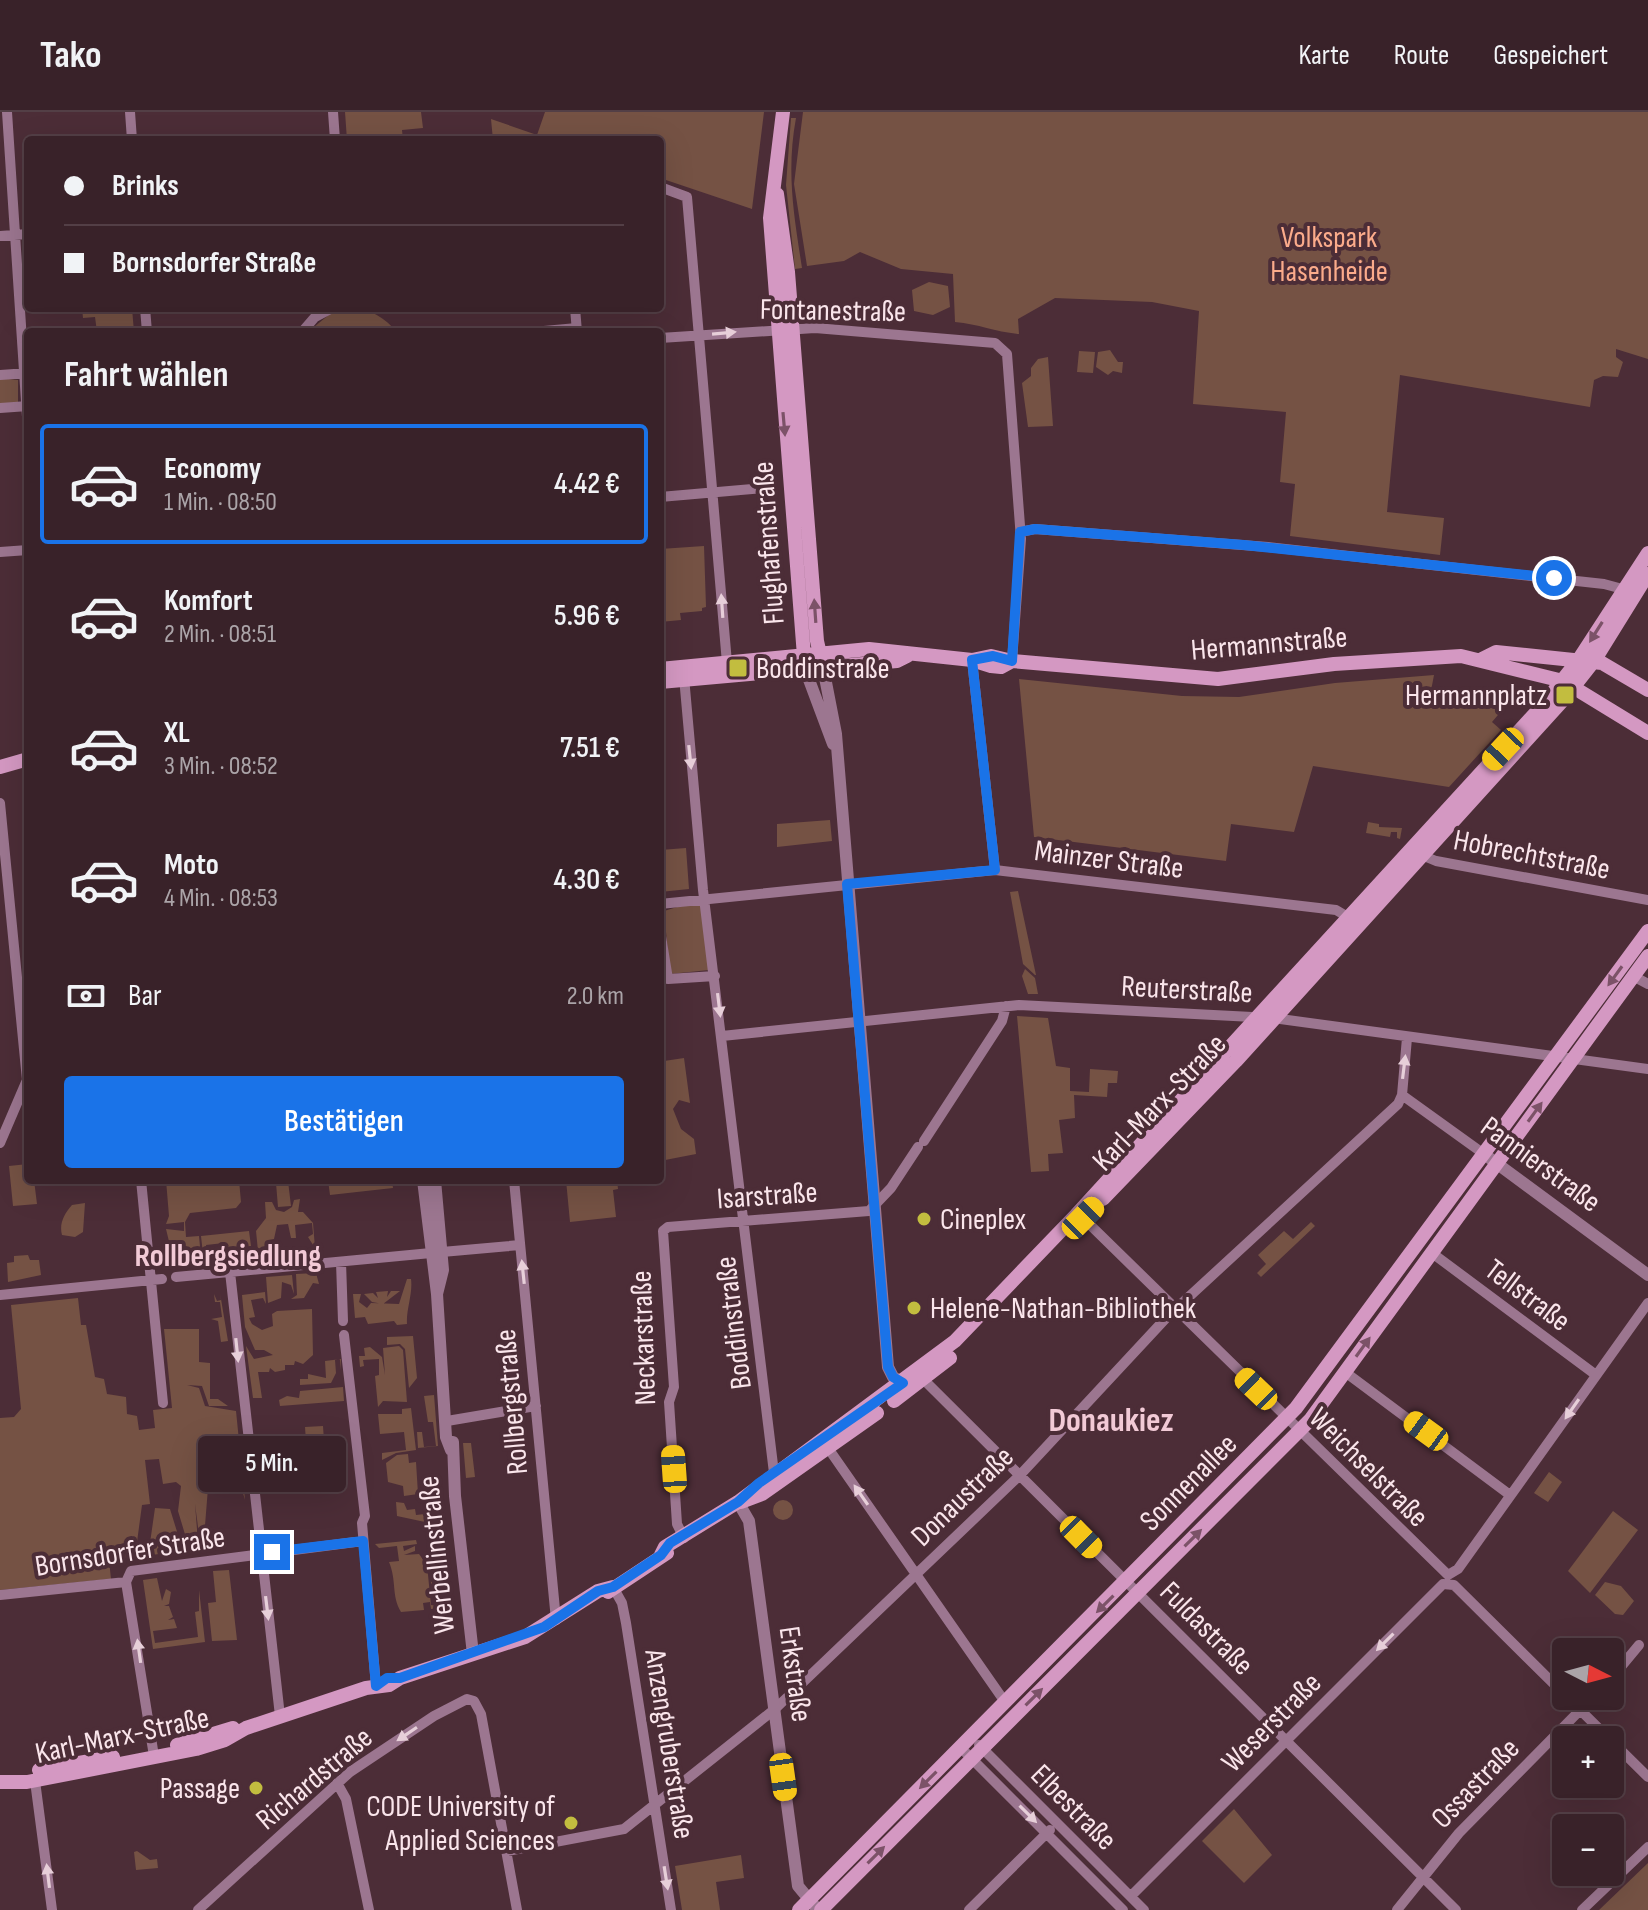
<!DOCTYPE html>
<html lang="de">
<meta charset="utf-8">
<style>
body{margin:0;font-family:"Sofia Sans Condensed",sans-serif;background:#402a31;color:#f1f3f6;height:100vh;display:flex;flex-direction:column;font-size:30px;white-space:nowrap}
*{box-sizing:border-box;margin:0}
p{font-size:26px;color:#aba4a8}
.icon{flex:none;width:44px;height:44px;fill:none;stroke:currentColor;stroke-width:2;stroke-linecap:round;stroke-linejoin:round}
.map{position:relative;flex:1;overflow:hidden}
.panel{position:absolute;left:24px;top:216px;width:640px;height:856px;display:flex;flex-direction:column;background:#392229;border-radius:8px;box-shadow:0 8px 32px #0002,0 0 0 2px #533f46}
.panel>*{flex:none}
.banner{position:absolute;left:24px;top:24px;width:640px;height:176px;border-radius:8px;box-shadow:0 8px 32px #0002,0 0 0 2px #533f46;display:grid;align-content:center;height:176px;padding:0 40px;background:#392229}
.needle{width:52px;rotate:96deg}
.controls{position:absolute;left:1552px;top:1526px;display:grid;gap:16px}
.controls a{display:grid;place-items:center;width:72px;height:72px;border-radius:8px;background:#392229;box-shadow:0 8px 32px #0002,0 0 0 2px #533f46;font-size:40px}
.end{position:absolute;width:36px;height:36px;margin:-18px;border:10px solid #1a73e8;background:#fff;box-shadow:0 0 0 4px #fff}
.from{border-radius:50%}
.bubble{position:absolute;height:56px;border-radius:8px;background:#392229;box-shadow:0 8px 32px #0002,0 0 0 2px #533f46;font-size:26px;font-weight:600;line-height:56px;text-align:center}
.car{position:absolute;width:24px;height:48px;margin:-24px -12px;border-radius:10px;box-shadow:0 0 6px 2px #0007;background:linear-gradient(#f5c518 24%,#345 0 40%,#f5c518 0 76%,#345 0 86%,#f5c518 0)}
.banner b{display:flex;align-items:center;gap:28px;height:76px;font-size:30px}
.banner b+b{border-top:2px solid #533f46}
.banner i{width:20px;height:20px;background:#f1f3f6}
ul{padding:0;list-style:none}
li{display:flex;align-items:center;gap:24px;height:120px;margin:0 16px 12px;padding:0 24px;border:4px solid transparent;border-radius:8px}
li div{flex:1}
li b{display:block;font-size:30px}
li em{font-style:normal;font-weight:600}
li.current{border-color:#1a73e8}
li>.icon{width:72px;height:72px;stroke-width:1.5}
h2{padding:0 40px;font-size:36px;line-height:96px}
.pay{display:flex;align-items:center;gap:20px;height:88px;padding:0 40px;font-size:30px}
.pay p{margin-inline-start:auto}
.action{display:flex;gap:16px;margin-top:auto;padding:16px 40px}
.action a{flex:1;height:92px;border-radius:8px;background:#1a73e8;color:#fff;font-size:32px;font-weight:600;line-height:92px;text-align:center}
header{display:flex;align-items:center;gap:48px;box-sizing:border-box;height:112px;padding:0 40px;background:#392229;border-bottom:2px solid #533f46}
header strong{font-size:38px}
nav{display:flex;gap:44px;margin-inline-start:auto;font-size:28px}
.map>svg:first-child{display:block}
.green{fill:#755244}
.lines{fill:none;stroke-linecap:round;stroke-linejoin:round}
.minor{stroke:#9c7690;stroke-width:10}
.tertiary{stroke:#9c7690;stroke-width:12}
.secondary{stroke:#d498c2;stroke-width:14}
.oneway{fill:#e7cfd9}
.oneway2{fill:#7c5268}
.route{stroke:#1a73e8;stroke-width:10}
.poi-dot{fill:#c2bd3f;stroke:#4c2d37;stroke-width:3}
.labels{text-anchor:middle;stroke-width:8;stroke-linejoin:round;paint-order:stroke}
.park-label{font-size:30px;fill:#fbab8b;stroke:#4c2d37}
.street-label{font-size:30px;fill:#fae5eb;stroke:#4c2d37}
.poi-label{font-size:30px;fill:#fae5eb;stroke:#4c2d37;text-anchor:start}
.neighbourhood-label{font-size:32px;font-weight:bold;fill:#f2cad6;stroke:#4c2d37}
.quarter-label{font-size:34px;font-weight:bold;fill:#f2cad6;stroke:#4c2d37}
</style>
<header>
<strong>Tako</strong>
<nav><a>Karte</a><a>Route</a><a>Gespeichert</a></nav>
</header>
<div class="map">
<svg width="1648" height="1798" viewBox="0 0 1648 1798">
<rect width="100%" height="100%" fill="#4c2d37"/>
<path class="green" d="M345,0H421L423,16L402,18L403,28H347Z
M545,0H764L752,97L660,66V28H493L491,7L537,23Z
M803,0H1648V247L1616,237V245L1623,250L1618,265L1603,264L1594,268L1590,295L1400,263L1387,400L1444,406L1440,443L1290,424L1295,372L1280,370L1286,300L1193,292L1199,199L1152,190L1055,186L1018,207L1019,222C995,220 979,212 955,210L953,162L901,157L860,140L844,149L807,154L794,72Z
M791,6H796C786,60 794,104 802,156L795,157L786,73Z
M929,170L948,174L950,195L933,203L914,199L912,178Z
M82,196H132L134,220H97L95,205L83,206Z
M352,196C369,196 385,206 397,220H308L331,201Z
M1110,238L1118,250H1123L1122,261L1113,259L1108,263L1096,255L1098,240Z
M1079,239L1095,240L1093,261L1077,260Z
M1048,245L1053,314L1028,315L1022,271L1031,264V256L1038,247Z
M0,266L18,268V291L0,294Z
M704,434L706,495L702,496V499L680,501L681,508L660,510V437Z
M1434,563L1430,584L1503,597L1492,610L1501,618L1449,675L1313,654L1294,720L1231,712L1226,749L1034,725L1019,567L1182,584L1239,585L1335,571Z
M830,708L832,729L777,735V712Z
M1368,710L1379,712V715L1402,716L1400,727L1397,726V720H1391L1390,725L1366,721Z
M686,736L689,777L660,780V738Z
M1018,779L1036,863H1035L1023,852L1010,780Z
M687,792L701,794L709,858L670,862L664,799Z
M1025,857L1035,866L1038,882H1028L1022,864Z
M1017,904L1048,906L1056,954L1070,956V979L1089,980L1090,957L1118,959L1117,971H1108L1107,985L1074,983L1075,1006L1059,1008L1063,1041L1048,1042L1049,1059L1031,1060Z
M661,925L664,949L684,946L690,991L679,988L673,997L681,1017L694,1027L696,1042L660,1049Z
M28,1052V1068H34L37,1092L13,1094L9,1054Z
M166,1068H239L241,1090L236,1096L190,1101L185,1110L186,1125L199,1124L201,1145H188V1154H200L201,1148L202,1154L184,1156L183,1152H178L177,1142H172L166,1117L184,1119V1110L166,1112L169,1104Z
M328,1068H392L393,1076L330,1083Z
M566,1068H617L618,1077L613,1078L616,1105L570,1110Z
M288,1069L291,1094L278,1095L276,1071Z
M300,1087L298,1100H303L313,1111L315,1136L308,1125L313,1122L312,1111L295,1113L296,1126H291L288,1112L277,1113L274,1127L268,1128L266,1136L262,1137L263,1147H283L259,1149L256,1119L266,1106L265,1090H272L276,1098L284,1100L292,1095L294,1088Z
M85,1091L83,1120L75,1125L62,1123C59,1112 64,1102 72,1093Z
M1311,1110L1315,1114L1261,1165L1257,1161L1266,1152L1258,1143L1284,1119L1293,1127Z
M249,1119L251,1134L243,1135L242,1131L238,1137L225,1142L224,1131L206,1133L207,1141L203,1142L201,1124Z
M28,1143L30,1148H39L41,1163L8,1170L7,1151L14,1150V1144Z
M316,1161L319,1172L313,1171L304,1186L291,1187L297,1183L296,1162Z
M292,1163L294,1182L291,1173L282,1170L281,1186L268,1191L266,1165Z
M407,1167H411C413,1182 406,1197 407,1212L397,1213L394,1209L368,1212L365,1205L355,1206L353,1182H361L359,1190L367,1196L371,1191L399,1192Z
M388,1179L387,1185L391,1179H400L383,1192L372,1190L364,1182L373,1181L378,1186L376,1180Z
M265,1180L266,1192L263,1186L251,1188L255,1205L249,1206L252,1212L262,1218L273,1214L272,1202L277,1199L312,1197L313,1243L303,1252L295,1249L294,1253H285V1258L275,1260L270,1256L269,1260H258L262,1286H253L246,1234L254,1247L273,1243L264,1238H255L245,1215L242,1183Z
M220,1181L228,1229L221,1230L218,1209L211,1207L222,1205L220,1190H215L214,1182L217,1189L221,1188Z
M78,1186L81,1213H86L95,1265L104,1267L107,1282L126,1285L127,1302L137,1304L139,1318L155,1316L153,1298L172,1296L164,1217H199V1250L210,1251V1287H218L228,1294H209L202,1274L187,1273L199,1276L205,1294L236,1299L245,1388L239,1367L208,1376L204,1426L223,1429L200,1430L195,1392L198,1430L226,1431V1434L190,1439L178,1399L181,1374L176,1370L163,1372L159,1347L145,1348L150,1392L142,1393L137,1430L150,1431L155,1396L170,1397L179,1426L176,1440L109,1448L111,1467L0,1478V1306L14,1305L21,1297L11,1193Z
M413,1224L417,1266L409,1276L405,1237L400,1232L387,1233V1225Z
M399,1234L403,1238L407,1290L383,1289L378,1295L375,1264L379,1263V1247L363,1248L364,1254L360,1255L359,1244H365L364,1236L370,1235L382,1245L385,1263L383,1236Z
M340,1247L335,1248L336,1261L331,1271L300,1273V1267H308V1262L326,1266L325,1249L341,1247V1258Z
M343,1275L344,1289L280,1294L279,1288L287,1284L299,1286L300,1279Z
M434,1283L438,1334L418,1336L417,1320H422L424,1335L436,1334L433,1310H428L424,1284Z
M411,1296L416,1338L396,1341L382,1348V1341L406,1338L404,1320L380,1322L378,1302H402V1297Z
M323,1314L325,1343L307,1345L305,1315Z
M463,1331H471L475,1365L466,1366Z
M408,1342L409,1351L416,1350L418,1382L404,1384L403,1374L388,1370L386,1351L397,1343Z
M1549,1360L1562,1370L1548,1390L1534,1381Z
M773 1398a10 10 0 1 1 20 0a10 10 0 1 1-20 0Z
M396,1390L404,1391L407,1398L415,1397L416,1403L425,1402V1410L397,1404Z
M1613,1399L1638,1418L1590,1481L1568,1459Z
M416,1428L417,1432L403,1434L404,1439L415,1434V1439L404,1443L419,1442L427,1453L431,1493L446,1495L431,1497L430,1490L423,1491L424,1498L401,1500C391,1483 397,1469 389,1450L399,1449L397,1434L379,1436L375,1432Z
M435,1447L441,1488L433,1491L429,1451Z
M229,1458L237,1528L212,1529L208,1491L216,1490L213,1459Z
M157,1466L162,1489L166,1477L171,1480L169,1492L164,1494H169L173,1505L168,1508L174,1507L177,1516L153,1519L155,1531L198,1525L195,1500L199,1499V1478L205,1530L153,1537L143,1468Z
M1605,1470L1621,1474L1634,1489L1623,1503L1615,1502L1595,1483Z
M1234,1697L1272,1743L1244,1771L1202,1729Z
M137,1739L150,1748L157,1747L158,1756L136,1758L134,1740Z
M741,1743L744,1766L716,1770L720,1798H682L675,1754Z
M1648,1751V1798H1599Z"/>
<g class="lines">
<path class="minor" d="M7,0L28,320
M130,0L132,28
M333,0L335,28
M660,75L687,85L727,551
M0,124L28,122
M145,196L147,220
M575,196L577,220
M302,220L315,205L332,196
M533,220L577,216
M660,226L815,216L995,231L1007,242L1021,427L1012,549
M0,263L28,261
M0,296L28,294
M660,385L764,376
M1020,420L1035,417L1268,435L1604,472L1630,479
M0,440L28,438
M972,548L995,758
M684,565L703,778L774,1361
M0,691L27,968L0,1031
M1419,742L1436,749L1648,788
M660,792L995,758L1336,798L1353,808
M660,818L668,867L715,864
M1633,864L1648,872
M722,924L1019,893L1273,906L1648,957
M1402,983L1484,1042
M924,1029L1002,909L1006,894
M141,1068L163,1291
M514,1068L556,1508
M1083,1106L1448,1463L1458,1457L1648,1191
M442,1140L520,1133
M1432,1141L1596,1263
M341,1150L343,1209
M230,1160L280,1604
M176,1165L431,1141
M0,1183L162,1167
M344,1223L365,1404L362,1411L376,1574
M1345,1260L1510,1383
M924,1268L1456,1798
M447,1309L536,1294
M828,1336L1005,1590
M684,1426L677,1412L669,1290L674,1275L663,1119L668,1115L869,1099L891,1076L918,1035
M126,1470L131,1459L363,1429
M126,1470L153,1638
M613,1475L622,1491L626,1511L671,1798
M0,1483L126,1470
M1610,1568L1639,1533
M1566,1584L1648,1665
M979,1633L1144,1798
M960,1635L1123,1798
M35,1669L52,1798
M337,1671L346,1687L369,1798
M507,1739L624,1717L775,1597L1019,1364L1167,1205L1398,992L1402,983L1407,926
M1132,1783L1443,1472L1454,1473L1566,1584
M198,1798L350,1660L434,1604L467,1587L474,1589L481,1602L517,1798
M969,1798L1050,1718
M1397,1798L1459,1721L1594,1584
M1582,1798L1648,1735"/>
<path class="tertiary" d="M823,555L836,622L888,1255L893,1265L903,1271
M805,557L833,632
M1484,1042L1648,1163
M423,1068L437,1182L446,1325L451,1338
M435,1068L443,1158L437,1182
M453,1330L455,1384L473,1542
M738,1390L749,1409L798,1774L818,1798"/>
<path class="secondary" d="M783,0L770,106L805,557
M777,82L788,160L817,529L823,555
M1482,547L1496,540L1602,551L1648,578
M972,548L991,544L1012,549L1218,567L1334,552L1461,544L1563,569L1648,621
M660,557L869,537L972,548L991,554L1001,555L1012,549
M660,570L897,549L907,544
M0,655L28,647
M1103,1087L1236,949L1564,587L1594,549L1648,462
M894,1289L950,1246
M741,1390L762,1382L877,1301
M661,1443L665,1435L738,1390L955,1229L1076,1103L1542,594L1579,547L1648,441
M608,1480L667,1441
M177,1633L233,1616
M39,1658L113,1645
M0,1670H27L196,1637L225,1628L246,1616L366,1576L389,1573L400,1566L525,1525L598,1479L613,1475
M799,1798L1296,1296L1648,819
M821,1798L1310,1308L1648,844"/>
</g>
<defs><path id="oneway-solid" d="M-6-.8H1V-3.2L6.5 0L1 3.2V.8H-6Z" transform="scale(2)"/></defs>
<g class="oneway">
<use href="#oneway-solid" transform="translate(724 221) rotate(-5)"/>
<use href="#oneway-solid" transform="translate(722 494) rotate(-94)"/>
<use href="#oneway-solid" transform="translate(690 645) rotate(84)"/>
<use href="#oneway-solid" transform="translate(719 893) rotate(83)"/>
<use href="#oneway-solid" transform="translate(1404 955) rotate(-83)"/>
<use href="#oneway-solid" transform="translate(523 1160) rotate(-96)"/>
<use href="#oneway-solid" transform="translate(237 1238) rotate(84)"/>
<use href="#oneway-solid" transform="translate(1572 1297) rotate(125)"/>
<use href="#oneway-solid" transform="translate(861 1383) rotate(-125)"/>
<use href="#oneway-solid" transform="translate(267 1496) rotate(83)"/>
<use href="#oneway-solid" transform="translate(1385 1530) rotate(135)"/>
<use href="#oneway-solid" transform="translate(139 1539) rotate(-98)"/>
<use href="#oneway-solid" transform="translate(407 1622) rotate(146)"/>
<use href="#oneway-solid" transform="translate(1028 1702) rotate(45)"/>
<use href="#oneway-solid" transform="translate(48 1764) rotate(-97)"/>
<use href="#oneway-solid" transform="translate(666 1766) rotate(81)"/>
</g>
<g class="oneway2">
<use href="#oneway-solid" transform="translate(784 312) rotate(85)"/>
<use href="#oneway-solid" transform="translate(815 499) rotate(-94)"/>
<use href="#oneway-solid" transform="translate(1596 520) rotate(122)"/>
<use href="#oneway-solid" transform="translate(1615 864) rotate(126)"/>
<use href="#oneway-solid" transform="translate(1535 1000) rotate(-54)"/>
<use href="#oneway-solid" transform="translate(1363 1235) rotate(-54)"/>
<use href="#oneway-solid" transform="translate(1193 1426) rotate(-45)"/>
<use href="#oneway-solid" transform="translate(1105 1492) rotate(135)"/>
<use href="#oneway-solid" transform="translate(1034 1585) rotate(-45)"/>
<use href="#oneway-solid" transform="translate(928 1668) rotate(135)"/>
<use href="#oneway-solid" transform="translate(876 1743) rotate(-45)"/>
</g>
<g class="lines">
<path class="route" d="M272,1440L363,1429L376,1574L387,1566H400L544,1515L598,1479L613,1475L661,1443L670,1431L738,1390L759,1371L903,1271L893,1265L888,1255L847,772L995,758L972,548L993,544L1012,549L1020,420L1035,417L1244,433L1554,466"/>
</g>
<g class="poi-dot">
<rect x="728" y="546" width="20" height="20" rx="4"/>
<rect x="1555" y="573" width="20" height="20" rx="4"/>
<circle cx="924" cy="1107" r="8"/>
<circle cx="914" cy="1196" r="8"/>
<circle cx="256" cy="1676" r="8"/>
<circle cx="571" cy="1711" r="8"/>
</g>
<g class="labels">
<g class="park-label">
<text x="1329" y="135">Volkspark<tspan x="1329" dy="34">Hasenheide</tspan></text>
</g>
<g class="street-label">
<text transform="translate(833 198) rotate(1)" y="10">Fontanestraße</text>
<text transform="translate(768 431) rotate(-94)" y="10">Flughafenstraße</text>
<text transform="translate(1269 531) rotate(-5)" y="10">Hermannstraße</text>
<text transform="translate(1532 742) rotate(11)" y="10">Hobrechtstraße</text>
<text transform="translate(1109 747) rotate(7)" y="10">Mainzer Straße</text>
<text transform="translate(1187 877) rotate(3)" y="10">Reuterstraße</text>
<text transform="translate(1159 990) rotate(-46)" y="10">Karl-Marx-Straße</text>
<text transform="translate(1541 1052) rotate(36)" y="10">Pannierstraße</text>
<text transform="translate(767 1083) rotate(-4)" y="10">Isarstraße</text>
<text transform="translate(1528 1183) rotate(37)" y="10">Tellstraße</text>
<text transform="translate(733 1211) rotate(-97)" y="10">Boddinstraße</text>
<text transform="translate(643 1226) rotate(-92)" y="10">Neckarstraße</text>
<text transform="translate(511 1290) rotate(-95)" y="10">Rollbergstraße</text>
<text transform="translate(1369 1355) rotate(45)" y="10">Weichselstraße</text>
<text transform="translate(1188 1370) rotate(-45)" y="10">Sonnenallee</text>
<text transform="translate(962 1384) rotate(-44)" y="10">Donaustraße</text>
<text transform="translate(130 1439) rotate(-9)" y="10">Bornsdorfer Straße</text>
<text transform="translate(436 1443) rotate(-96)" y="10">Werbellinstraße</text>
<text transform="translate(1207 1516) rotate(45)" y="10">Fuldastraße</text>
<text transform="translate(796 1562) rotate(82)" y="10">Erkstraße</text>
<text transform="translate(1271 1610) rotate(-45)" y="10">Weserstraße</text>
<text transform="translate(122 1623) rotate(-12)" y="10">Karl-Marx-Straße</text>
<text transform="translate(670 1632) rotate(81)" y="10">Anzengruberstraße</text>
<text transform="translate(314 1666) rotate(-40)" y="10">Richardstraße</text>
<text transform="translate(1475 1671) rotate(-46)" y="10">Ossastraße</text>
<text transform="translate(1074 1695) rotate(45)" y="10">Elbestraße</text>
</g>
<g class="poi-label">
<text x="756" y="566">Boddinstraße</text>
<text x="1547" y="593" text-anchor="end">Hermannplatz</text>
<text x="940" y="1117">Cineplex</text>
<text x="930" y="1206">Helene-Nathan-Bibliothek</text>
<text x="240" y="1686" text-anchor="end">Passage</text>
<text x="555" y="1704" text-anchor="end">CODE University of<tspan x="555" dy="34">Applied Sciences</tspan></text>
</g>
<g class="neighbourhood-label">
<text x="228" y="1154">Rollbergsiedlung</text>
</g>
<g class="quarter-label">
<text x="1111" y="1319">Donaukiez</text>
</g>
</g>
</svg>
<div class="controls">
<a><svg class="needle" viewBox="-14 -14 28 28"><path d="M0-13l5 13h-10z" fill="#e53935"/><path d="M0 13l5-13h-10z" fill="#aba4a8"/></svg></a>
<a>+</a>
<a>−</a>
</div>
<i class="end from" style="left:1554px;top:466px"></i>
<i class="end" style="left:272px;top:1440px"></i>
<div class="bubble" style="left:198px;top:1324px;width:148px">5 Min.</div>
<i class="car" style="left:1503px;top:637px;rotate:223deg"></i>
<i class="car" style="left:1083px;top:1106px;rotate:45deg"></i>
<i class="car" style="left:1256px;top:1277px;rotate:314deg"></i>
<i class="car" style="left:1426px;top:1319px;rotate:306deg"></i>
<i class="car" style="left:674px;top:1357px;rotate:356deg"></i>
<i class="car" style="left:1081px;top:1425px;rotate:135deg"></i>
<i class="car" style="left:783px;top:1665px;rotate:172deg"></i>
<div class="banner">
<b><i class="from"></i>Brinks</b>
<b><i></i>Bornsdorfer Straße</b>
</div>
<section class="panel">
<h2>Fahrt wählen</h2>
<ul>
<li class="current"><svg class="icon" aria-label="car" viewBox="0 0 24 24"><path d="M5 17H2v-5l4-1 3-4h7l3 4 3 1v5h-3M9 17h6M6 11h13"/><circle cx="7" cy="17" r="2"/><circle cx="17" cy="17" r="2"/></svg><div><b>Economy</b><p>1 Min. · 08:50</p></div><em>4.42 €</em></li>
<li><svg class="icon" aria-label="car" viewBox="0 0 24 24"><path d="M5 17H2v-5l4-1 3-4h7l3 4 3 1v5h-3M9 17h6M6 11h13"/><circle cx="7" cy="17" r="2"/><circle cx="17" cy="17" r="2"/></svg><div><b>Komfort</b><p>2 Min. · 08:51</p></div><em>5.96 €</em></li>
<li><svg class="icon" aria-label="car" viewBox="0 0 24 24"><path d="M5 17H2v-5l4-1 3-4h7l3 4 3 1v5h-3M9 17h6M6 11h13"/><circle cx="7" cy="17" r="2"/><circle cx="17" cy="17" r="2"/></svg><div><b>XL</b><p>3 Min. · 08:52</p></div><em>7.51 €</em></li>
<li><svg class="icon" aria-label="car" viewBox="0 0 24 24"><path d="M5 17H2v-5l4-1 3-4h7l3 4 3 1v5h-3M9 17h6M6 11h13"/><circle cx="7" cy="17" r="2"/><circle cx="17" cy="17" r="2"/></svg><div><b>Moto</b><p>4 Min. · 08:53</p></div><em>4.30 €</em></li>
</ul>
<div class="pay"><svg class="icon" aria-label="cash" viewBox="0 0 24 24"><path d="M3 7h18v10H3z"/><circle cx="12" cy="12" r="2"/></svg>Bar<p>2.0 km</p></div>
<div class="action"><a>Bestätigen</a></div>
</section>
</div>
